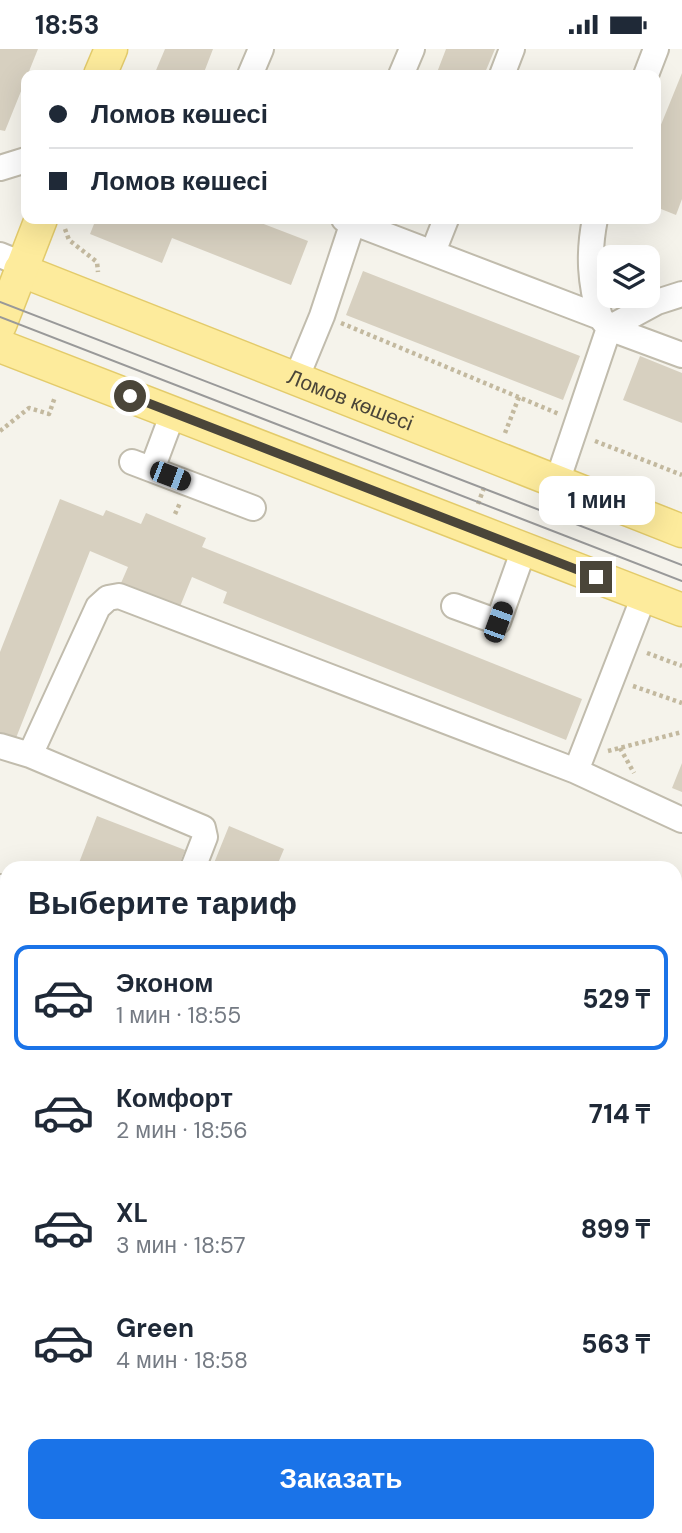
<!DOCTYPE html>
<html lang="ru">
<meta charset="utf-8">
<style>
body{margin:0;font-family:"DM Sans",sans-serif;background:#f2f2f3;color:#1f2937;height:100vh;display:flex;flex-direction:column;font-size:26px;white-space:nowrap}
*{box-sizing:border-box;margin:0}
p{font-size:23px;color:#747a83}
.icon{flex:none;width:38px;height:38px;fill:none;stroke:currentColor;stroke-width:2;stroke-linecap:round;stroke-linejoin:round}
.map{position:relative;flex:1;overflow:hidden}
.sheet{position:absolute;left:0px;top:812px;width:682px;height:672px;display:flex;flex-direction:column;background:#fff;border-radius:21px 21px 0 0;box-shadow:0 7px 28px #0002}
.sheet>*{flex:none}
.hud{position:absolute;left:21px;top:21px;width:640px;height:154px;border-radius:14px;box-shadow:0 7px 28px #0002;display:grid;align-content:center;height:154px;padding:0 28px;background:#fff}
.controls{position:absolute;left:597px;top:196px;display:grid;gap:14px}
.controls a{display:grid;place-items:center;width:63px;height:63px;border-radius:14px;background:#fff;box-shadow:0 7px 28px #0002;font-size:35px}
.end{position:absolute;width:32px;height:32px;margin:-16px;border:9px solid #4a4539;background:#fff;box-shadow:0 0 0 4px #fff}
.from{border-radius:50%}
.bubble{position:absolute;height:49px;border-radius:14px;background:#fff;box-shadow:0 7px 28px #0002;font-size:23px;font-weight:800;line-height:49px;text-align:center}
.car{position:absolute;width:21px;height:42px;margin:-21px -10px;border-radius:9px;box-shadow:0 0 5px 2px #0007;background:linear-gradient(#222 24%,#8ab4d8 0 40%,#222 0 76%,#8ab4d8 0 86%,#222 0)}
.hud b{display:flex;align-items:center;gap:24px;height:66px;font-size:26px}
.hud b+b{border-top:2px solid #e0e1e3}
.hud i{width:18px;height:18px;background:#1f2937}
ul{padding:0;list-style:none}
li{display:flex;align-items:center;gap:21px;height:105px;margin:0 14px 10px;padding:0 14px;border:4px solid transparent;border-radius:14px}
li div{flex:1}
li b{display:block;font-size:26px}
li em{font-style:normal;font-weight:800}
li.active{border-color:#1a73e8}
li>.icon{width:63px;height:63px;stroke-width:1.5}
h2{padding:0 28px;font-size:32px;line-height:84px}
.button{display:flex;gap:14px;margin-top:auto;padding:14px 28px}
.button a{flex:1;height:80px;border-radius:14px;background:#1a73e8;color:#fff;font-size:28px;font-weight:800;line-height:80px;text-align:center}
.status{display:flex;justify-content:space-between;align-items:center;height:49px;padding:0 35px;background:#fff;direction:ltr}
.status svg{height:19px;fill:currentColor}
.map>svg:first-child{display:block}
.education{fill:#eee9d5}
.building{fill:#d7d0c0}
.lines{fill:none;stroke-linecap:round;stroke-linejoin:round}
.minor-casing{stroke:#c1bcad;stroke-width:28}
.major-casing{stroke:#e3cb6b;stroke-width:35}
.path{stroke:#c3b99f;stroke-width:4.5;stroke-dasharray:3.5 3.5;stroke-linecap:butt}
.minor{stroke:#fff;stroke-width:24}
.major{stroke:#fdeb9c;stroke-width:32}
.tram{stroke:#999;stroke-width:2}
.route{stroke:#4a4539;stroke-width:9}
.labels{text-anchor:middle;stroke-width:6;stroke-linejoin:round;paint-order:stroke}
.street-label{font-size:21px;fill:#4a4539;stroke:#fff}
</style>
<div class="status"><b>18:53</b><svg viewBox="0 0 49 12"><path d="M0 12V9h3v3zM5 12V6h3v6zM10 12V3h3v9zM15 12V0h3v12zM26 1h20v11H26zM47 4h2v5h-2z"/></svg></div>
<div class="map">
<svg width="682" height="1484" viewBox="0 0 682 1484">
<rect width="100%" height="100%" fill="#f5f3eb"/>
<path class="education" d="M0,1049L7,1052V1477H439L436,1484H0Z"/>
<path class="building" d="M0,0H38L5,82L0,81Z
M165,0H213L203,26H154Z
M446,0H495L484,26H436Z
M682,24V150L676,166L656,158V88Z
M96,170H251L308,192L291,236L172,189L162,214L90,185Z
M363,222L580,307L563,351L346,266Z
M640,307L682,324V374L623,351Z
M60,450L103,467L106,461L141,475L146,464L206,489L202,498L582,650L566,691L223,554L227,543L192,528L177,565L118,541L128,518L90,502L14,694L0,689V603Z
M682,714V743L672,739Z
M97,767L185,801L178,819H77Z
M229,777L284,800L276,819H212Z
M676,960L682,963V1020L676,1017Z
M682,1205V1265L676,1262V1221Z
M2,1321L7,1323V1400L0,1417Z
M0,1453L7,1456V1477H61L78,1484H0Z
M132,1477H169L166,1484H150Z
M239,1477H275L272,1484H236Z
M584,1477H639L637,1484H581Z"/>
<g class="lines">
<g class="minor-casing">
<path id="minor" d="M250,26L261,0
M401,26L412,0
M502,26L512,0
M646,26L656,0
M0,119L26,111
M344,170L600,268L609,279L682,306
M595,170C588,205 590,234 600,268
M433,203L446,170
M0,206L22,215
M296,330L322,267L354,170
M132,413L253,459
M152,420L173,364
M557,433L609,279L657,253L682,245
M454,557L498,573L524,500
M0,697L30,706L203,779L205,788L193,819
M30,706L98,558L108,549L119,547L576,722L682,771
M576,722L644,547
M0,838L7,841
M0,1046L7,1049
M676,1132L682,1115
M676,1334L682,1337
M544,1484L547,1477"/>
</g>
<g class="major-casing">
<g id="major">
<path d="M100,26L111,0"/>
<path id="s1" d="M20,221L682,482"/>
<path d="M0,276L41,170"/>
<path d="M0,297L682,561"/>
</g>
</g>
<path class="path" d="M65,180L69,191L97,213L98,223
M341,274L559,365
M0,382L29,359L49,365L55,348
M505,384L519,348
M595,392L682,426
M478,455L485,436
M175,465L180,454
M647,604L682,617
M633,637L682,654
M620,699L634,724
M608,702L682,683"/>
<use href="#minor" class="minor"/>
<use href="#major" class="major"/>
<path class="tram" d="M0,253L682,516
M0,268L682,532"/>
</g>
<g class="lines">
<path class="route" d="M130,347L596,528"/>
</g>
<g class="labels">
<g class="street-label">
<text dy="7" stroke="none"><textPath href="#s1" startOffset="355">Ломов көшесі</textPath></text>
</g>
</g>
</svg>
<div class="controls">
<a><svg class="icon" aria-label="layers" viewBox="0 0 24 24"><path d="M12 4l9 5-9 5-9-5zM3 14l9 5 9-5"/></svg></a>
</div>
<i class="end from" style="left:130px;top:347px"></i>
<i class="end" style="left:596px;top:528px"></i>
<div class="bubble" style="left:539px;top:427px;width:116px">1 мин</div>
<i class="car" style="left:170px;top:427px;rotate:111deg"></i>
<i class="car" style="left:498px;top:573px;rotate:20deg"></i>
<div class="hud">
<b><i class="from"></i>Ломов көшесі</b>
<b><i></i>Ломов көшесі</b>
</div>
<section class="sheet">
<h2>Выберите тариф</h2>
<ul>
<li class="active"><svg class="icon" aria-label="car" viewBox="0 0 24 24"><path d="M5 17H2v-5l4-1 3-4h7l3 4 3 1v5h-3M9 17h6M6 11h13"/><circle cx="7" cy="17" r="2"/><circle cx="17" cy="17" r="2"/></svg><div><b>Эконом</b><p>1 мин · 18:55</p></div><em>529 ₸</em></li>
<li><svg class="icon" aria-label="car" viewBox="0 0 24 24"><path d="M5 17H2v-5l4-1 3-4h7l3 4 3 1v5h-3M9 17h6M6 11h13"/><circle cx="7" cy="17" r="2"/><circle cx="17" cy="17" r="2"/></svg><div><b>Комфорт</b><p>2 мин · 18:56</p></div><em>714 ₸</em></li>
<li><svg class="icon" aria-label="car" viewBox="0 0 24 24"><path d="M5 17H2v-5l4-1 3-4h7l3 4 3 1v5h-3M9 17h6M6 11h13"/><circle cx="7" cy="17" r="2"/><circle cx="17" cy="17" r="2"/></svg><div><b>XL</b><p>3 мин · 18:57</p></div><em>899 ₸</em></li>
<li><svg class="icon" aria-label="car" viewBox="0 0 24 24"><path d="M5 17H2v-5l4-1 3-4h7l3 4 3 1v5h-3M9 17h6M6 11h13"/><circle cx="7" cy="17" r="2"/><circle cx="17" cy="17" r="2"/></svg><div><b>Green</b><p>4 мин · 18:58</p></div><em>563 ₸</em></li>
</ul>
<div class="button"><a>Заказать</a></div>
</section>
</div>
